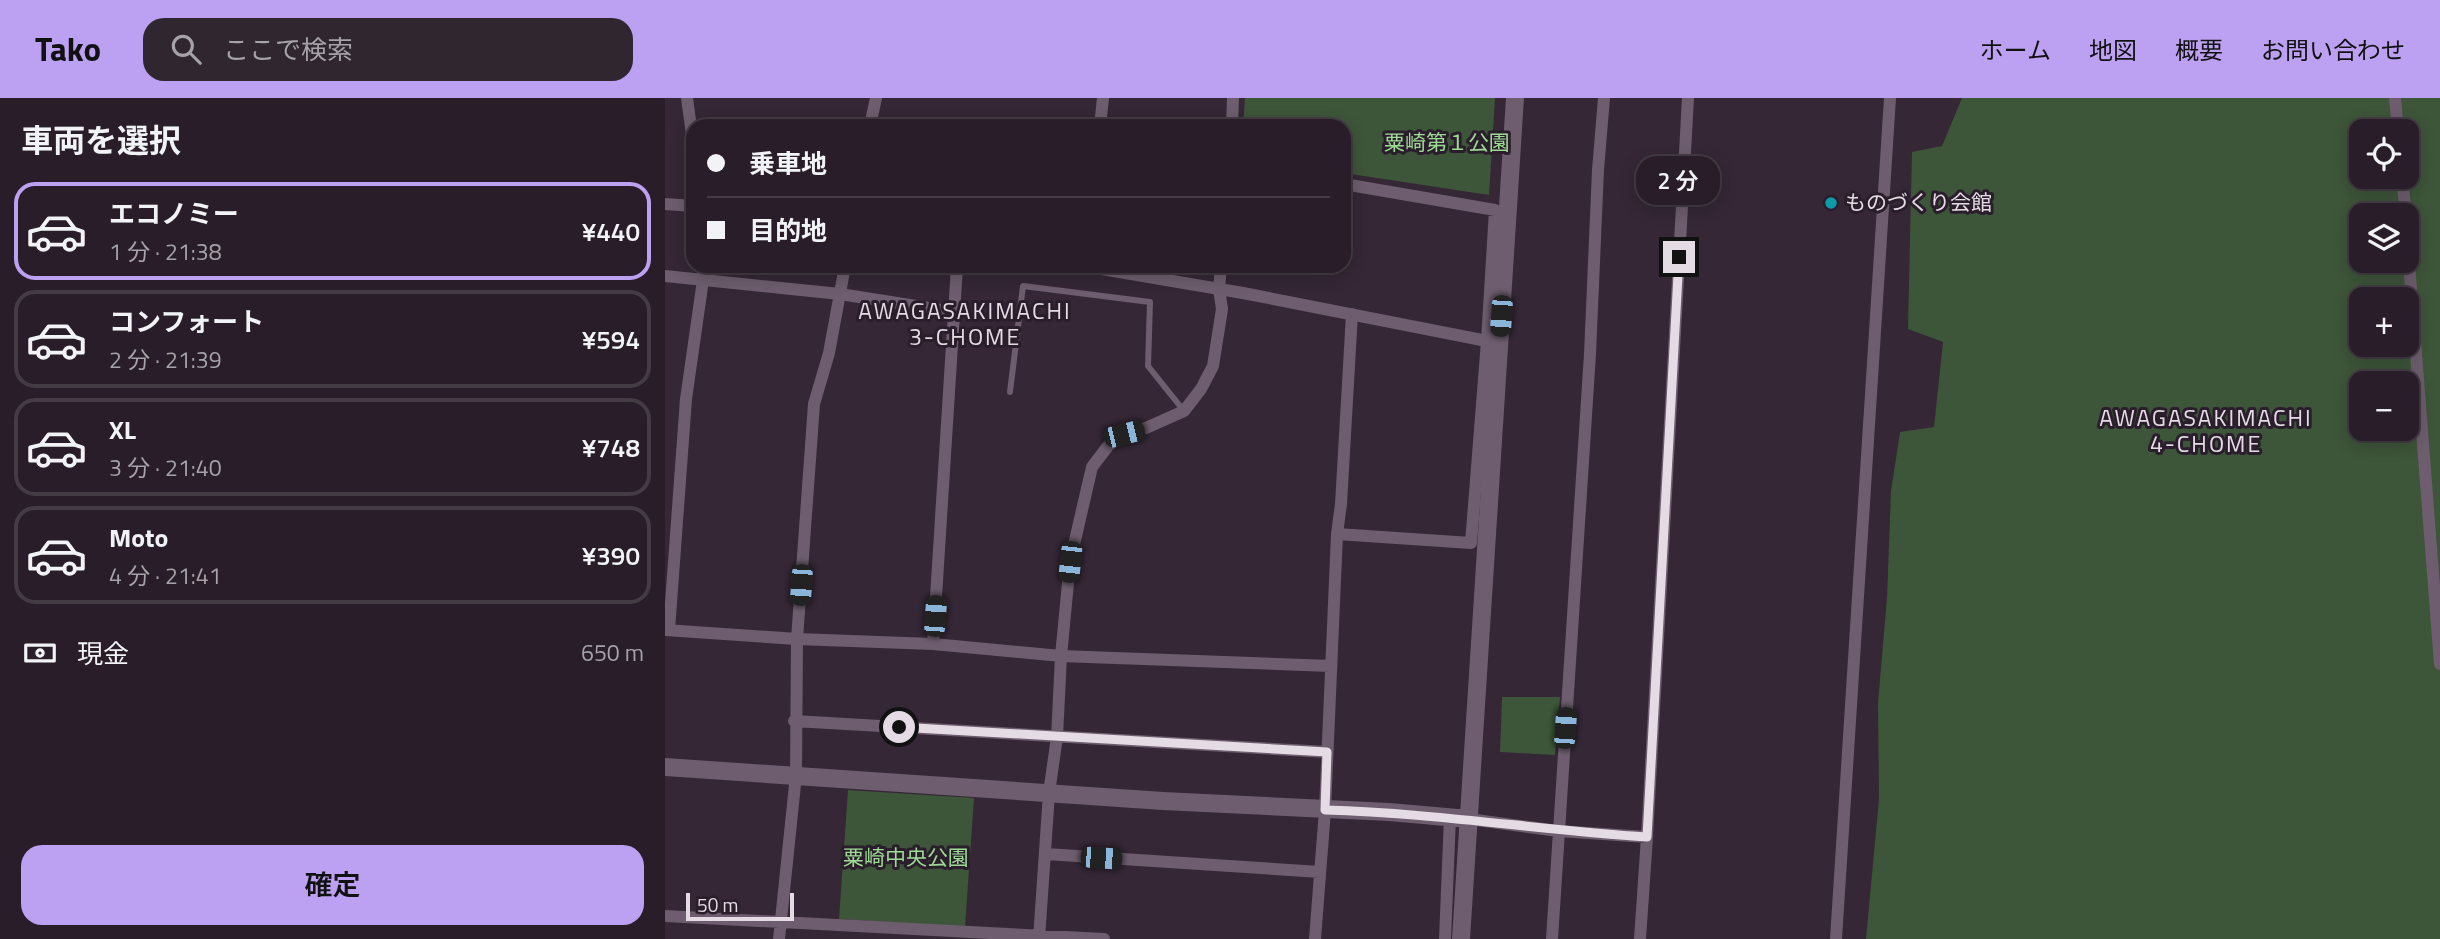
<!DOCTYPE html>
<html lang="ja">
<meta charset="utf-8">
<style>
body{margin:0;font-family:"Titillium Web","Noto Sans JP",sans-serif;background:#302630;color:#f1f3f6;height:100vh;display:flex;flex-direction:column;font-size:26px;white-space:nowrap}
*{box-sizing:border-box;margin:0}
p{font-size:23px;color:#a5a2a8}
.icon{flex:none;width:38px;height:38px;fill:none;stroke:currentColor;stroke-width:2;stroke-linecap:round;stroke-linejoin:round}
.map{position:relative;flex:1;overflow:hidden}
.sheet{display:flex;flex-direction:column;background:#281d28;width:665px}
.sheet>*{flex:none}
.hud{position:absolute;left:21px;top:21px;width:665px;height:154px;border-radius:21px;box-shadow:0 4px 18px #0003,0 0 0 2px #443b45;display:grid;align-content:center;height:154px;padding:0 21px;background:#281d28}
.tools{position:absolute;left:1684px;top:21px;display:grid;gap:14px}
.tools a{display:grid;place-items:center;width:70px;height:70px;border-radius:14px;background:#281d28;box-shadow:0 4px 18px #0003,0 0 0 2px #443b45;font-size:35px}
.scale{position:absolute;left:21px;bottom:18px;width:108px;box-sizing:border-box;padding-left:7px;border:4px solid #e4dbe4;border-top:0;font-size:19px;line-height:24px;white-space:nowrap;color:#e4dbe4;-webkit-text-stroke:5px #2b1e2c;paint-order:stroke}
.end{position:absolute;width:32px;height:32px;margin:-16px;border:9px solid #e4dbe4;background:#111;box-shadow:0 0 0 4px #111}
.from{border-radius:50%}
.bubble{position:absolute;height:49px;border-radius:21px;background:#281d28;box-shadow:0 4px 18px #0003,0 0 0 2px #443b45;font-size:23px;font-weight:600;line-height:49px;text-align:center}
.car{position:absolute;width:21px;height:42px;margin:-21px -10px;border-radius:9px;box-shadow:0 0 5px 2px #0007;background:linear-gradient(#222 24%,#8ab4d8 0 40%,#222 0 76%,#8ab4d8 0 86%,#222 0)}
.hud b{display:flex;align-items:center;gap:24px;height:66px;font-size:26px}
.hud b+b{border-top:2px solid #443b45}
.hud i{width:18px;height:18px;background:#f1f3f6}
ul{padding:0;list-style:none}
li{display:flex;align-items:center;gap:21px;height:98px;margin:0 14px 10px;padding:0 7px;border:4px solid #443b45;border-radius:21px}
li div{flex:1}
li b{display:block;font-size:26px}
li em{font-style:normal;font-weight:600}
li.current{border-color:#bca0f2}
li>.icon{width:63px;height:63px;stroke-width:1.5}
h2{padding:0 21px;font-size:32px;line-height:84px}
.pay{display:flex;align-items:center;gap:18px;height:77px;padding:0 21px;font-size:26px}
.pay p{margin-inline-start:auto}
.primary-button{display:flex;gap:14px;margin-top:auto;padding:14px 21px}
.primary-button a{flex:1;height:80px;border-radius:21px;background:#bca0f2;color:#111;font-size:28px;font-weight:600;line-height:80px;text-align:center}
header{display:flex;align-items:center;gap:42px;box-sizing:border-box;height:98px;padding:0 35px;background:#bca0f2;color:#111}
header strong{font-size:33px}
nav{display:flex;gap:38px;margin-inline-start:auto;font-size:24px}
.search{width:490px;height:63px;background:#302630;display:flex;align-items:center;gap:18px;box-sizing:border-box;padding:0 24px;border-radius:21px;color:#a5a2a8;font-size:26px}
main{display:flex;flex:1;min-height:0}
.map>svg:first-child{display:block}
.green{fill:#3d5539;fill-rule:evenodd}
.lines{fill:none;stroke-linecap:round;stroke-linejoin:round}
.lane{stroke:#6d5d6e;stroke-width:6}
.street{stroke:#6d5d6e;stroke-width:12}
.secondary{stroke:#6d5d6e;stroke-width:18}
.route{stroke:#e4dbe4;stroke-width:9}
.culture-dot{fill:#0f9aa8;stroke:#2b1e2c;stroke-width:2.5}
.labels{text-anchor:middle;stroke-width:6;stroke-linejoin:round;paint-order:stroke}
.park-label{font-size:21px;fill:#9ddb94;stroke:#2b1e2c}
.poi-label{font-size:21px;fill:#e4dbe4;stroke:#2b1e2c;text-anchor:start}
.neighbourhood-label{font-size:23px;letter-spacing:2px;fill:#e4dbe4;stroke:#2b1e2c}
</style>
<header>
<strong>Tako</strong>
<div class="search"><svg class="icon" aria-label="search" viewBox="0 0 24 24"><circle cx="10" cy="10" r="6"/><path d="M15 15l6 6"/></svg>ここで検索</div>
<nav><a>ホーム</a><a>地図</a><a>概要</a><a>お問い合わせ</a></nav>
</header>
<main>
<section class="sheet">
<h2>車両を選択</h2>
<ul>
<li class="current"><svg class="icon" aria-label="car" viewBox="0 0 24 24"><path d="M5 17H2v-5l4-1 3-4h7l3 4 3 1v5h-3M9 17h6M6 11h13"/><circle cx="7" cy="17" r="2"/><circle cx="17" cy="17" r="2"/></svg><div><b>エコノミー</b><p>1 分 · 21:38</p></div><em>¥440</em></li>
<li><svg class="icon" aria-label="car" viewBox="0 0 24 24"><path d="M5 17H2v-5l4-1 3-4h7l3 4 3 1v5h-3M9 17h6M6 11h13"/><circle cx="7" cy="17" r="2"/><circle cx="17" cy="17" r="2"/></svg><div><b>コンフォート</b><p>2 分 · 21:39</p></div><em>¥594</em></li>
<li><svg class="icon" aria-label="car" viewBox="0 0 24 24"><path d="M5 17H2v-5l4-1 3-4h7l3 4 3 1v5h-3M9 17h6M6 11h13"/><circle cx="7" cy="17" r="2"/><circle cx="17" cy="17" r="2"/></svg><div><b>XL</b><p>3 分 · 21:40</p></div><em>¥748</em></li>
<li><svg class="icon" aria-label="car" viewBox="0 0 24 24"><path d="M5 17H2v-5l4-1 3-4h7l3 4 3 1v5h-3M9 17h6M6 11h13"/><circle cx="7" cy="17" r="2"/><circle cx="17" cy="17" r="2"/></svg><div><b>Moto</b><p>4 分 · 21:41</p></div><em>¥390</em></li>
</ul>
<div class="pay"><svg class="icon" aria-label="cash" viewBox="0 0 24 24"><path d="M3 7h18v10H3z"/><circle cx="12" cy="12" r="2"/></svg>現金<p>650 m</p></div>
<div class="primary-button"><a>確定</a></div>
</section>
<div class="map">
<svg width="1775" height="841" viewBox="0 0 1775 841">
<rect width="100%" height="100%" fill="#352736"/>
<path class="green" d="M580,0H830L824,97L679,75V28H578Z
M1297,0H1775V841H1201L1214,701L1213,605L1222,500L1226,393L1235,334L1269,329L1278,244L1243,231L1247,54L1277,48ZM1696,33H1741V79H1696ZM1696,117H1741V163H1696ZM1696,201H1741V247H1696ZM1696,285H1741V331H1696Z
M837,599H895L890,657L835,654Z
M183,692L309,700L300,829L174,821Z"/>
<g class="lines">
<path class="lane" d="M345,294L358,188L485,204L483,268L519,313"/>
<path class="street" d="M22,0L28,44
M1730,0L1733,33
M205,28L211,0
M435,28L438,0
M567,28L568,0
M1737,79L1741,117
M0,106L28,108
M1741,126L1775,566
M419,168L578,195L822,243L830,112L679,86
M0,178L175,196L289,214
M672,436L806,445L822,243
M0,532L132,541L268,546L396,558L666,568
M4,532L21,301L38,182V168
M268,546L292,168
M129,623L662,654
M804,721L893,733L982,739L1023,0
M381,756L655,774
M0,818L439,841
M114,841L131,677L132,541L149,306L164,255L180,168
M374,841L384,695L392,639L396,558L405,464L427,369L443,348L459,336L481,330L519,313L536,291L548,268L557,211L554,191L556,168
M650,841L660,712L672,436L676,406L687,216
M780,841L785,719
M887,841L925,256L933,72L939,0
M975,841L982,739
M1171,841L1225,0"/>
<path class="secondary" d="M0,669L498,703L724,714L804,721
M796,841L850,0"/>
</g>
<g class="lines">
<path class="route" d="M234,629L662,654L660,712C768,715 875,732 982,739L1014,159"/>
</g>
<circle class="culture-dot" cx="1166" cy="105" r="7"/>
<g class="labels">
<g class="park-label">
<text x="782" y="52">粟崎第１公園</text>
<text x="241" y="767">粟崎中央公園</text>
</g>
<g class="poi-label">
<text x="1180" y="112">ものづくり会館</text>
</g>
<g class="neighbourhood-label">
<text x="300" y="221">AWAGASAKIMACHI<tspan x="300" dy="26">3-CHOME</tspan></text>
<text x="1541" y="328">AWAGASAKIMACHI<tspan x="1541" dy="26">4-CHOME</tspan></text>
</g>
</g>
</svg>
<div class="tools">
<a><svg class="icon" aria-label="locate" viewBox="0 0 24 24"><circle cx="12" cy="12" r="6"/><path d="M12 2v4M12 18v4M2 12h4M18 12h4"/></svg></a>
<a><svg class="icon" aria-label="layers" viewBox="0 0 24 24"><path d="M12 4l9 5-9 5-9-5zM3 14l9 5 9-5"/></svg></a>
<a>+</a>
<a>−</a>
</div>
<div class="scale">50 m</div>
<i class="end from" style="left:234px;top:629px"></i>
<i class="end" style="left:1014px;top:159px"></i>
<div class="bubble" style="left:971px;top:58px;width:84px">2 分</div>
<i class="car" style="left:836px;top:218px;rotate:184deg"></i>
<i class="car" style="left:459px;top:336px;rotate:76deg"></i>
<i class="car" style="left:405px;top:464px;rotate:186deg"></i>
<i class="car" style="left:136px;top:487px;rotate:184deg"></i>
<i class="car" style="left:270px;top:518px;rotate:4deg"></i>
<i class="car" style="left:900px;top:630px;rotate:4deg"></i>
<i class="car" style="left:436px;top:760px;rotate:94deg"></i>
<div class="hud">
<b><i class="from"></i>乗車地</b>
<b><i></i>目的地</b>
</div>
</div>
</main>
